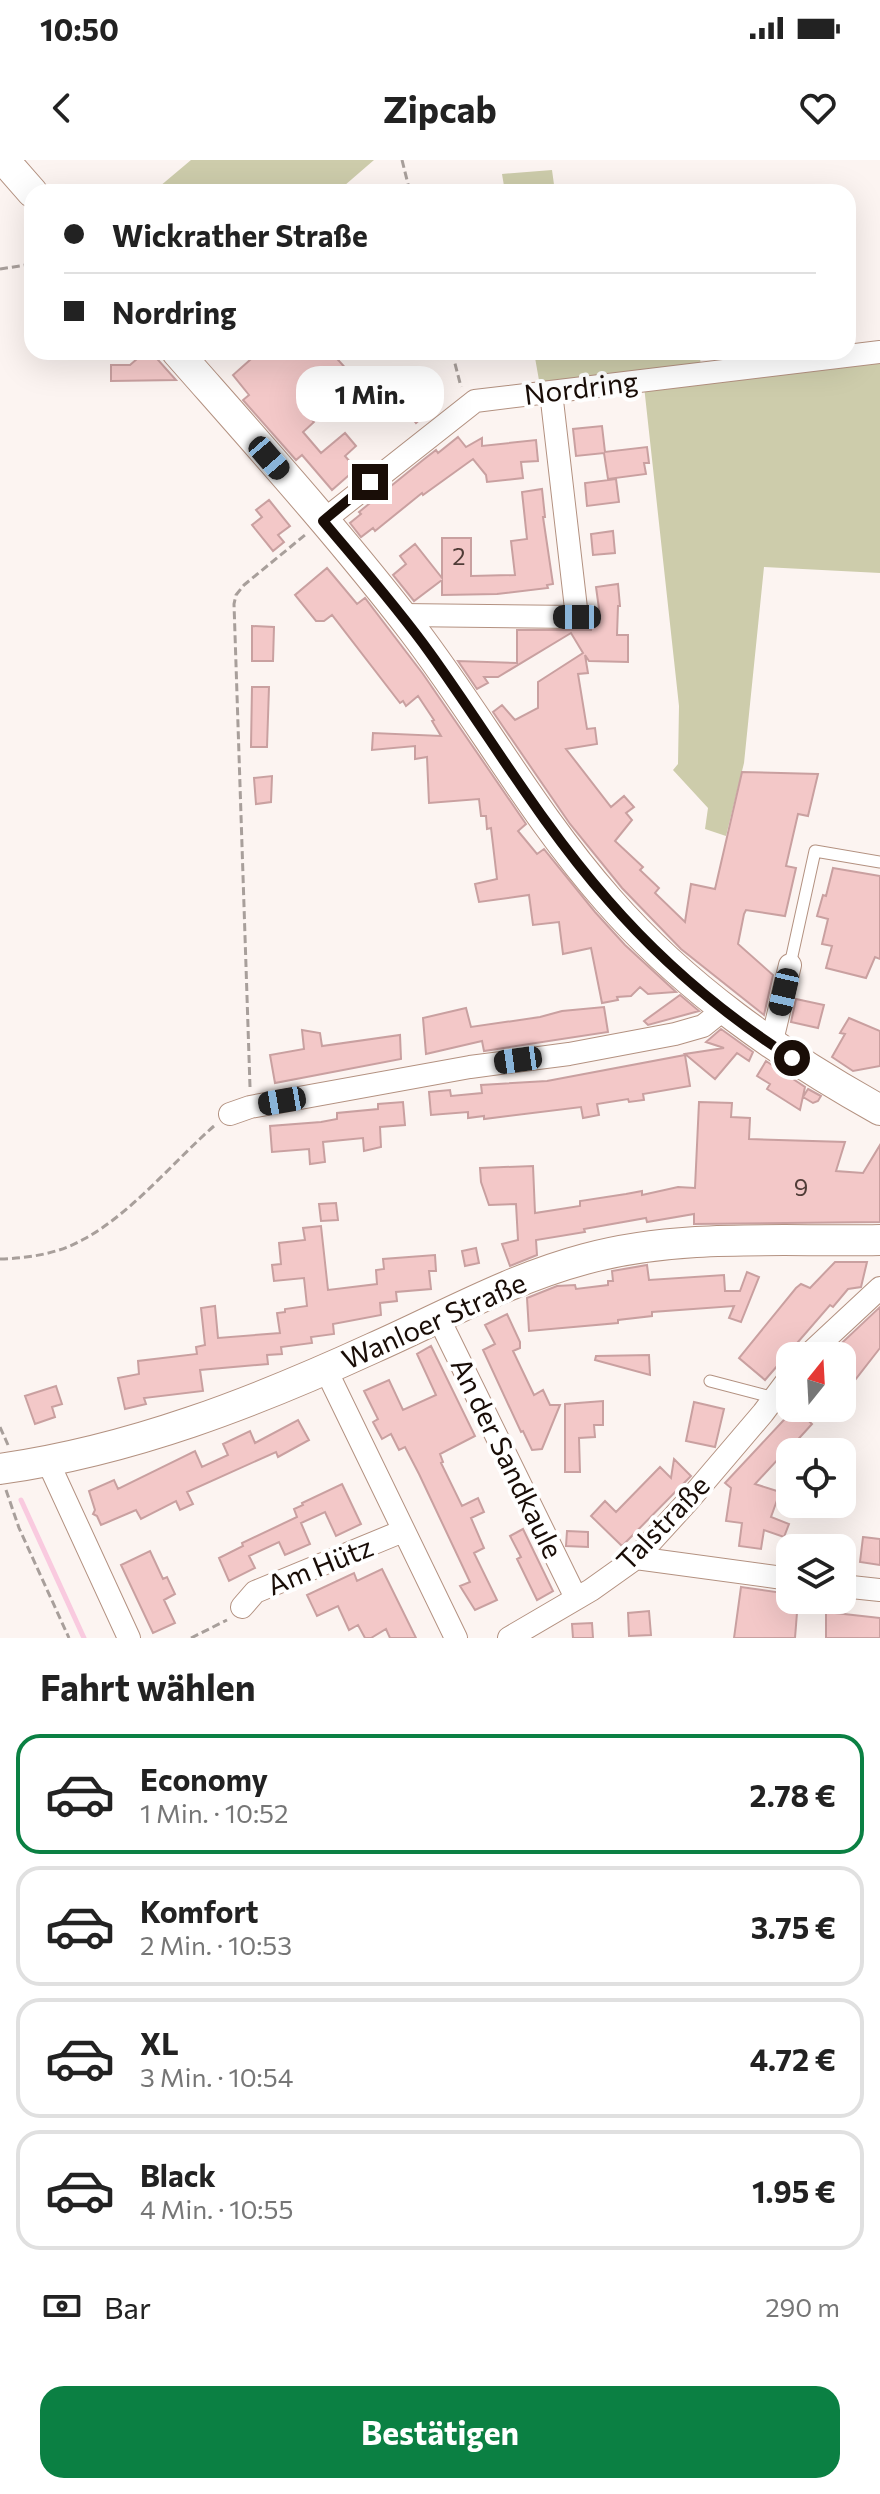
<!DOCTYPE html>
<html lang="de">
<meta charset="utf-8">
<style>
body{margin:0;font-family:Commissioner,sans-serif;background:#f6f6f6;color:#222;height:100vh;display:flex;flex-direction:column;font-size:30px;white-space:nowrap}
*{box-sizing:border-box;margin:0}
p{font-size:26px;color:#767676}
.icon{flex:none;width:44px;height:44px;fill:none;stroke:currentColor;stroke-width:2;stroke-linecap:round;stroke-linejoin:round}
.map{position:relative;height:1478px;overflow:hidden}
.sheet{display:flex;flex-direction:column;background:#fff;flex:1}
.sheet>*{flex:none}
.hud{position:absolute;left:24px;top:24px;width:832px;height:176px;border-radius:24px;box-shadow:0 8px 32px #0002;display:grid;align-content:center;height:176px;padding:0 40px;background:#fff}
.needle{width:52px;rotate:18deg}
.fabs{position:absolute;left:776px;top:1182px;display:grid;gap:16px}
.fabs a{display:grid;place-items:center;width:80px;height:80px;border-radius:16px;background:#fff;box-shadow:0 8px 32px #0002;font-size:40px}
.end{position:absolute;width:36px;height:36px;margin:-18px;border:10px solid #190d07;background:#fff;box-shadow:0 0 0 4px #fff}
.from{border-radius:50%}
.bubble{position:absolute;height:56px;border-radius:24px;background:#fff;box-shadow:0 8px 32px #0002;font-size:26px;font-weight:700;line-height:56px;text-align:center}
.car{position:absolute;width:24px;height:48px;margin:-24px -12px;border-radius:10px;box-shadow:0 0 6px 2px #0007;background:linear-gradient(#222 24%,#8ab4d8 0 40%,#222 0 76%,#8ab4d8 0 86%,#222 0)}
.hud b{display:flex;align-items:center;gap:28px;height:76px;font-size:30px}
.hud b+b{border-top:2px solid #e0e0e0}
.hud i{width:20px;height:20px;background:#222}
ul{padding:0;list-style:none}
li{display:flex;align-items:center;gap:24px;height:120px;margin:0 16px 12px;padding:0 24px;border:4px solid #e0e0e0;border-radius:24px}
li div{flex:1}
li b{display:block;font-size:30px}
li em{font-style:normal;font-weight:700}
li.on{border-color:#0b8043}
li>.icon{width:72px;height:72px;stroke-width:1.5}
h2{padding:0 40px;font-size:36px;line-height:96px}
.pay{display:flex;align-items:center;gap:20px;height:88px;padding:0 40px;font-size:30px}
.pay p{margin-inline-start:auto}
.action{display:flex;gap:16px;margin-top:auto;padding:16px 40px}
.action a{flex:1;height:92px;border-radius:24px;background:#0b8043;color:#fff;font-size:32px;font-weight:700;line-height:92px;text-align:center}
.status{display:flex;justify-content:space-between;align-items:center;height:56px;padding:0 40px;background:#fff;direction:ltr}
.status svg{height:22px;fill:currentColor}
header{display:flex;justify-content:space-between;align-items:center;height:104px;padding:0 40px;background:#fff;font-size:36px;font-weight:700}
.map>svg:first-child{display:block}
.green{fill:#cdccab}
.lines{fill:none;stroke-linecap:round;stroke-linejoin:round}
.stream{stroke:#f9cadf;stroke-width:5}
.building{fill:#f3c8c8;stroke:#c9a0a0;stroke-width:2}
.lane-casing{stroke:#b39180;stroke-width:13}
.street-casing{stroke:#b39180;stroke-width:24}
.secondary-casing{stroke:#b39180;stroke-width:32}
.path{stroke:#a89f9b;stroke-width:3;stroke-dasharray:8 4;stroke-linecap:butt}
.lane{stroke:#fff;stroke-width:11}
.street{stroke:#fff;stroke-width:22}
.secondary{stroke:#fff;stroke-width:30}
.route{stroke:#190d07;stroke-width:10}
.labels{text-anchor:middle;stroke-width:8;stroke-linejoin:round;paint-order:stroke}
.number-label{font-size:24px;fill:#503c37}
.street-label{font-size:28px;fill:#190d07;stroke:#fff}
</style>
<div class="status"><b>10:50</b><svg viewBox="0 0 49 12"><path d="M0 12V9h3v3zM5 12V6h3v6zM10 12V3h3v9zM15 12V0h3v12zM26 1h20v11H26zM47 4h2v5h-2z"/></svg></div>
<header><svg class="icon" aria-label="back" viewBox="0 0 24 24"><path d="M15 5l-7 7 7 7"/></svg>Zipcab<svg class="icon" aria-label="heart" viewBox="0 0 24 24"><path d="M12 20l-8-8c-3-5 5-10 8-4 3-6 11-1 8 4z"/></svg></header>
<div class="map">
<svg width="880" height="1478" viewBox="0 0 880 1478">
<rect width="100%" height="100%" fill="#fcf4f1"/>
<path class="green" d="M191,0H374L337,32H153Z
M552,10L555,32H505L502,14Z
M534,192H699L701,205L540,226Z
M880,199V413L764,407L744,603L726,676L705,669L708,648L673,610L678,604L679,546L644,226Z"/>
<g class="lines">
<path class="stream" d="M21,1340L84,1478"/>
</g>
<path class="building" d="M145,192H151L176,220L111,221V205H130Z
M259,192H331L358,222L334,243L323,231L302,249L314,262L303,272L321,293L345,273L356,286L345,296L356,309L332,330L302,295L296,300L243,240L249,235L233,215Z
M419,222L438,244L416,263L398,240Z
M602,266L605,292L647,287L649,303H644L646,314L608,319L604,293L576,296L573,269Z
M458,277L466,287L482,278V286L536,280L538,301L521,302L523,318L487,322L486,315L473,299L423,335L422,333L375,371L373,368L361,377L350,363L361,354L359,352L423,300L436,290L438,293Z
M616,319L619,342L587,346L585,323Z
M542,329L545,357H543L553,424L547,425L548,428L497,434L442,435V420L414,441L393,415L406,404L400,396L415,384L442,418V378H471V416L515,415L511,381L527,379L522,332Z
M269,340L290,366L278,375L284,382L273,391L252,365L262,357L256,350Z
M613,371L615,393L593,395L591,374Z
M327,408L357,444L365,438L423,514L526,664L518,671L537,694L544,689L595,752L625,785L676,832L648,834L640,827L631,836L617,837L618,840L602,843L591,788L563,794L559,762L533,765L529,735L479,742L475,724L497,719L491,668L487,669L486,656H481L479,639L429,643L427,597L415,599V586L372,590L373,573L441,576L432,561L434,560L418,536L406,546L403,541L400,543L332,455L324,461H316L295,435Z
M618,424L620,446H618L617,475H628V502L589,501L585,495L588,513L578,514L587,569L595,568L597,584L566,589L611,647L624,636L634,647L626,653L632,660L615,681L643,707L640,710L659,728L655,733L685,762L691,724L715,729L742,612L818,614L808,656L798,654L786,706L796,708L785,756L746,750L744,754L738,784L773,815L764,855L681,789L622,728L570,664L493,552L502,545L515,560L538,548V522L583,493L571,473L498,517H484L488,523L477,529L458,501L517,503V470H591V457L600,456L596,427Z
M252,466L274,467L273,501H252Z
M252,527H269L267,587H251Z
M272,616L271,642L256,644L254,618Z
M833,708L880,716V799L875,797L866,818L826,808L832,786L822,784L828,759L817,756L823,735L826,736Z
M680,835L699,851L648,865L644,861Z
M796,839L824,845L818,868L791,862Z
M604,847L608,872L484,891L482,881L426,894L423,858L466,848L471,867L540,857L562,851Z
M849,858L880,871V906L853,911L832,897L845,874L840,873Z
M721,869L753,892L749,901L737,893L715,919L685,894L724,888L706,882Z
M302,870L320,873L322,886L400,875L401,899L275,923L270,895L304,889Z
M685,895L690,926L643,934L644,940L629,942L628,939L597,944L599,955L583,958L581,947L484,959V956L468,958V952L431,955L429,932L450,930L451,936L482,933L481,925L547,921Z
M766,901L805,927L800,950L767,929L770,924L757,916Z
M808,929L821,936L818,941L813,943L803,937Z
M403,942L405,965L380,967L381,987L364,991L363,978L323,982L325,1002L310,1004L309,989L272,992L270,966L321,962L337,959V953L378,949V944Z
M699,942L732,943L731,957L750,958L749,979L845,982L836,1011L863,1013L880,985V1062L694,1064V1054L647,1062L646,1058L584,1069L585,1072L536,1080L537,1095L510,1106L502,1084L518,1080L516,1044L489,1045L481,1022L480,1008L533,1006L535,1053L580,1046V1041L626,1034L642,1031V1035L678,1027L695,1028Z
M336,1043L338,1060L321,1061L319,1044Z
M321,1066L328,1130L377,1124L376,1110L384,1109L383,1099L435,1095L436,1111H429L431,1129L396,1132L397,1141L380,1143L381,1155L333,1164L334,1174L311,1177L312,1183L281,1187L282,1194L267,1195L268,1204L200,1210L203,1231L144,1238L146,1244L125,1249L118,1218L139,1214L138,1201L197,1194L196,1187L205,1185L201,1148L215,1146L218,1178L280,1173L277,1153L285,1152V1149L307,1146L304,1118L274,1121L272,1105L281,1104L279,1083L305,1080L303,1068Z
M476,1088L479,1103L465,1106L462,1091Z
M835,1102H867L861,1127L848,1129L833,1147L830,1145L765,1220L739,1198L796,1128L801,1124L810,1128Z
M647,1105L649,1120L724,1115L725,1131H740L747,1112L759,1117L741,1162L729,1158L734,1146L652,1152V1156L618,1160V1163L529,1171L527,1138L557,1126L575,1125L576,1129L608,1125V1121H613L612,1111Z
M880,1147V1188L855,1220L842,1210V1196H828Z
M507,1154L520,1182V1188L513,1191L534,1235L543,1230L550,1245H560L542,1289L532,1290L523,1271L521,1272L483,1190L495,1184L485,1165Z
M431,1186L475,1276L440,1294L443,1302L441,1303L462,1346L478,1338L484,1352L471,1358L484,1388L474,1393L497,1440L475,1450L460,1426L470,1422L419,1314L405,1287L399,1290L391,1274L382,1279L373,1262L378,1259L364,1231L389,1220L403,1250L436,1235L417,1194Z
M649,1195L650,1215L595,1200L596,1196Z
M56,1226L62,1244L52,1247L55,1257L35,1264L25,1236Z
M603,1241V1265H594L595,1277L579,1278L580,1312H565V1244Z
M694,1242L724,1249L715,1287L686,1281Z
M795,1248L812,1264L792,1286L796,1290L790,1292L785,1301L780,1297L755,1324L780,1332L771,1357L789,1364L784,1377L764,1370L761,1389L739,1386L742,1363L726,1361L731,1328L725,1323Z
M298,1260L309,1280L278,1297L276,1292L187,1332L193,1344L180,1350L176,1341L141,1359L136,1350L101,1365L97,1356L93,1354L95,1350L89,1331L114,1320L118,1329L195,1291L202,1307L228,1295L223,1284L250,1271L255,1283Z
M674,1299L691,1316L622,1386L591,1356L605,1341L616,1352L660,1307L671,1318Z
M342,1324L361,1364L336,1376L325,1352L301,1363L310,1384L285,1395L279,1382L249,1396L255,1408L229,1421L219,1398L243,1386L242,1383L297,1357L294,1349L303,1345L302,1343Z
M523,1369L553,1431L537,1440L517,1399L521,1397L510,1376Z
M567,1371L588,1372V1387L566,1386Z
M863,1377L880,1379V1405L860,1402Z
M150,1391L163,1419L167,1417L175,1434L164,1440L175,1463L153,1473L121,1405Z
M382,1409L416,1478H390L386,1469L371,1478H365L358,1465L349,1470L338,1446L317,1456L307,1435L354,1413L357,1421Z
M741,1427L790,1434V1440H798L795,1478H734Z
M649,1451L651,1475L629,1476L628,1453Z
M826,1452L880,1458V1478H826Z
M592,1463L593,1478H573L572,1464Z"/>
<g class="lines">
<g class="lane-casing">
<path id="lane" d="M790,805L815,691L880,702
M710,1221L775,1238"/>
</g>
<g class="street-casing">
<path id="street" d="M323,361L475,241L880,192
M401,455L577,457L551,232
M771,885L790,805
M230,954L250,947L470,907L569,894L675,874L703,866L723,850
M438,1157L576,1438
M807,1196L880,1128
M326,1210L456,1478
M48,1302L129,1478
M636,1398L790,1419
M842,1426L880,1430
M242,1447L255,1432L403,1371
M509,1478L591,1430L636,1398L688,1341L763,1253L790,1217"/>
</g>
<g class="secondary-casing">
<path id="secondary" d="M4,0L32,32
M177,192C257,283 339,374 413,470C480,558 534,656 608,740C685,828 778,893 880,950
M0,1309C132,1290 253,1243 373,1188C443,1157 510,1119 585,1099C680,1073 782,1082 880,1080"/>
</g>
<path class="path" d="M402,0L410,32
M0,109L32,104
M452,192L461,227
M250,927L234,444L236,435L244,425L305,375
M0,1099C29,1098 58,1094 84,1079C132,1053 173,1002 214,966
M0,1267L8,1285
M6,1330L19,1368L69,1478
M191,1478L227,1460"/>
<use href="#lane" class="lane"/>
<use href="#street" class="street"/>
<use href="#secondary" class="secondary"/>
</g>
<g class="lines">
<path class="route" d="M370,322L323,361C359,404 397,447 430,493C489,575 541,664 608,740C661,801 723,854 792,898"/>
</g>
<g class="labels">
<g class="number-label">
<text x="459" y="405">2</text>
<text x="801" y="1036">9</text>
</g>
<g class="street-label">
<text transform="translate(581 228) rotate(-7)" y="10">Nordring</text>
<text transform="translate(434 1161) rotate(-24)" y="10">Wanloer Straße</text>
<text transform="translate(507 1298) rotate(64)" y="10">An der Sandkaule</text>
<text transform="translate(663 1363) rotate(-46)" y="10">Talstraße</text>
<text transform="translate(320 1406) rotate(-22)" y="10">Am Hütz</text>
</g>
</g>
</svg>
<div class="fabs">
<a><svg class="needle" viewBox="-14 -14 28 28"><path d="M0-13l5 13h-10z" fill="#e53935"/><path d="M0 13l5-13h-10z" fill="#767676"/></svg></a>
<a><svg class="icon" aria-label="locate" viewBox="0 0 24 24"><circle cx="12" cy="12" r="6"/><path d="M12 2v4M12 18v4M2 12h4M18 12h4"/></svg></a>
<a><svg class="icon" aria-label="layers" viewBox="0 0 24 24"><path d="M12 4l9 5-9 5-9-5zM3 14l9 5 9-5"/></svg></a>
</div>
<i class="end from" style="left:792px;top:898px"></i>
<i class="end" style="left:370px;top:322px"></i>
<div class="bubble" style="left:296px;top:206px;width:148px">1 Min.</div>
<i class="car" style="left:269px;top:298px;rotate:139deg"></i>
<i class="car" style="left:577px;top:457px;rotate:270deg"></i>
<i class="car" style="left:784px;top:832px;rotate:193deg"></i>
<i class="car" style="left:518px;top:900px;rotate:262deg"></i>
<i class="car" style="left:282px;top:941px;rotate:260deg"></i>
<div class="hud">
<b><i class="from"></i>Wickrather Straße</b>
<b><i></i>Nordring</b>
</div>
</div>
<section class="sheet">
<h2>Fahrt wählen</h2>
<ul>
<li class="on"><svg class="icon" aria-label="car" viewBox="0 0 24 24"><path d="M5 17H2v-5l4-1 3-4h7l3 4 3 1v5h-3M9 17h6M6 11h13"/><circle cx="7" cy="17" r="2"/><circle cx="17" cy="17" r="2"/></svg><div><b>Economy</b><p>1 Min. · 10:52</p></div><em>2.78 €</em></li>
<li><svg class="icon" aria-label="car" viewBox="0 0 24 24"><path d="M5 17H2v-5l4-1 3-4h7l3 4 3 1v5h-3M9 17h6M6 11h13"/><circle cx="7" cy="17" r="2"/><circle cx="17" cy="17" r="2"/></svg><div><b>Komfort</b><p>2 Min. · 10:53</p></div><em>3.75 €</em></li>
<li><svg class="icon" aria-label="car" viewBox="0 0 24 24"><path d="M5 17H2v-5l4-1 3-4h7l3 4 3 1v5h-3M9 17h6M6 11h13"/><circle cx="7" cy="17" r="2"/><circle cx="17" cy="17" r="2"/></svg><div><b>XL</b><p>3 Min. · 10:54</p></div><em>4.72 €</em></li>
<li><svg class="icon" aria-label="car" viewBox="0 0 24 24"><path d="M5 17H2v-5l4-1 3-4h7l3 4 3 1v5h-3M9 17h6M6 11h13"/><circle cx="7" cy="17" r="2"/><circle cx="17" cy="17" r="2"/></svg><div><b>Black</b><p>4 Min. · 10:55</p></div><em>1.95 €</em></li>
</ul>
<div class="pay"><svg class="icon" aria-label="cash" viewBox="0 0 24 24"><path d="M3 7h18v10H3z"/><circle cx="12" cy="12" r="2"/></svg>Bar<p>290 m</p></div>
<div class="action"><a>Bestätigen</a></div>
</section>
